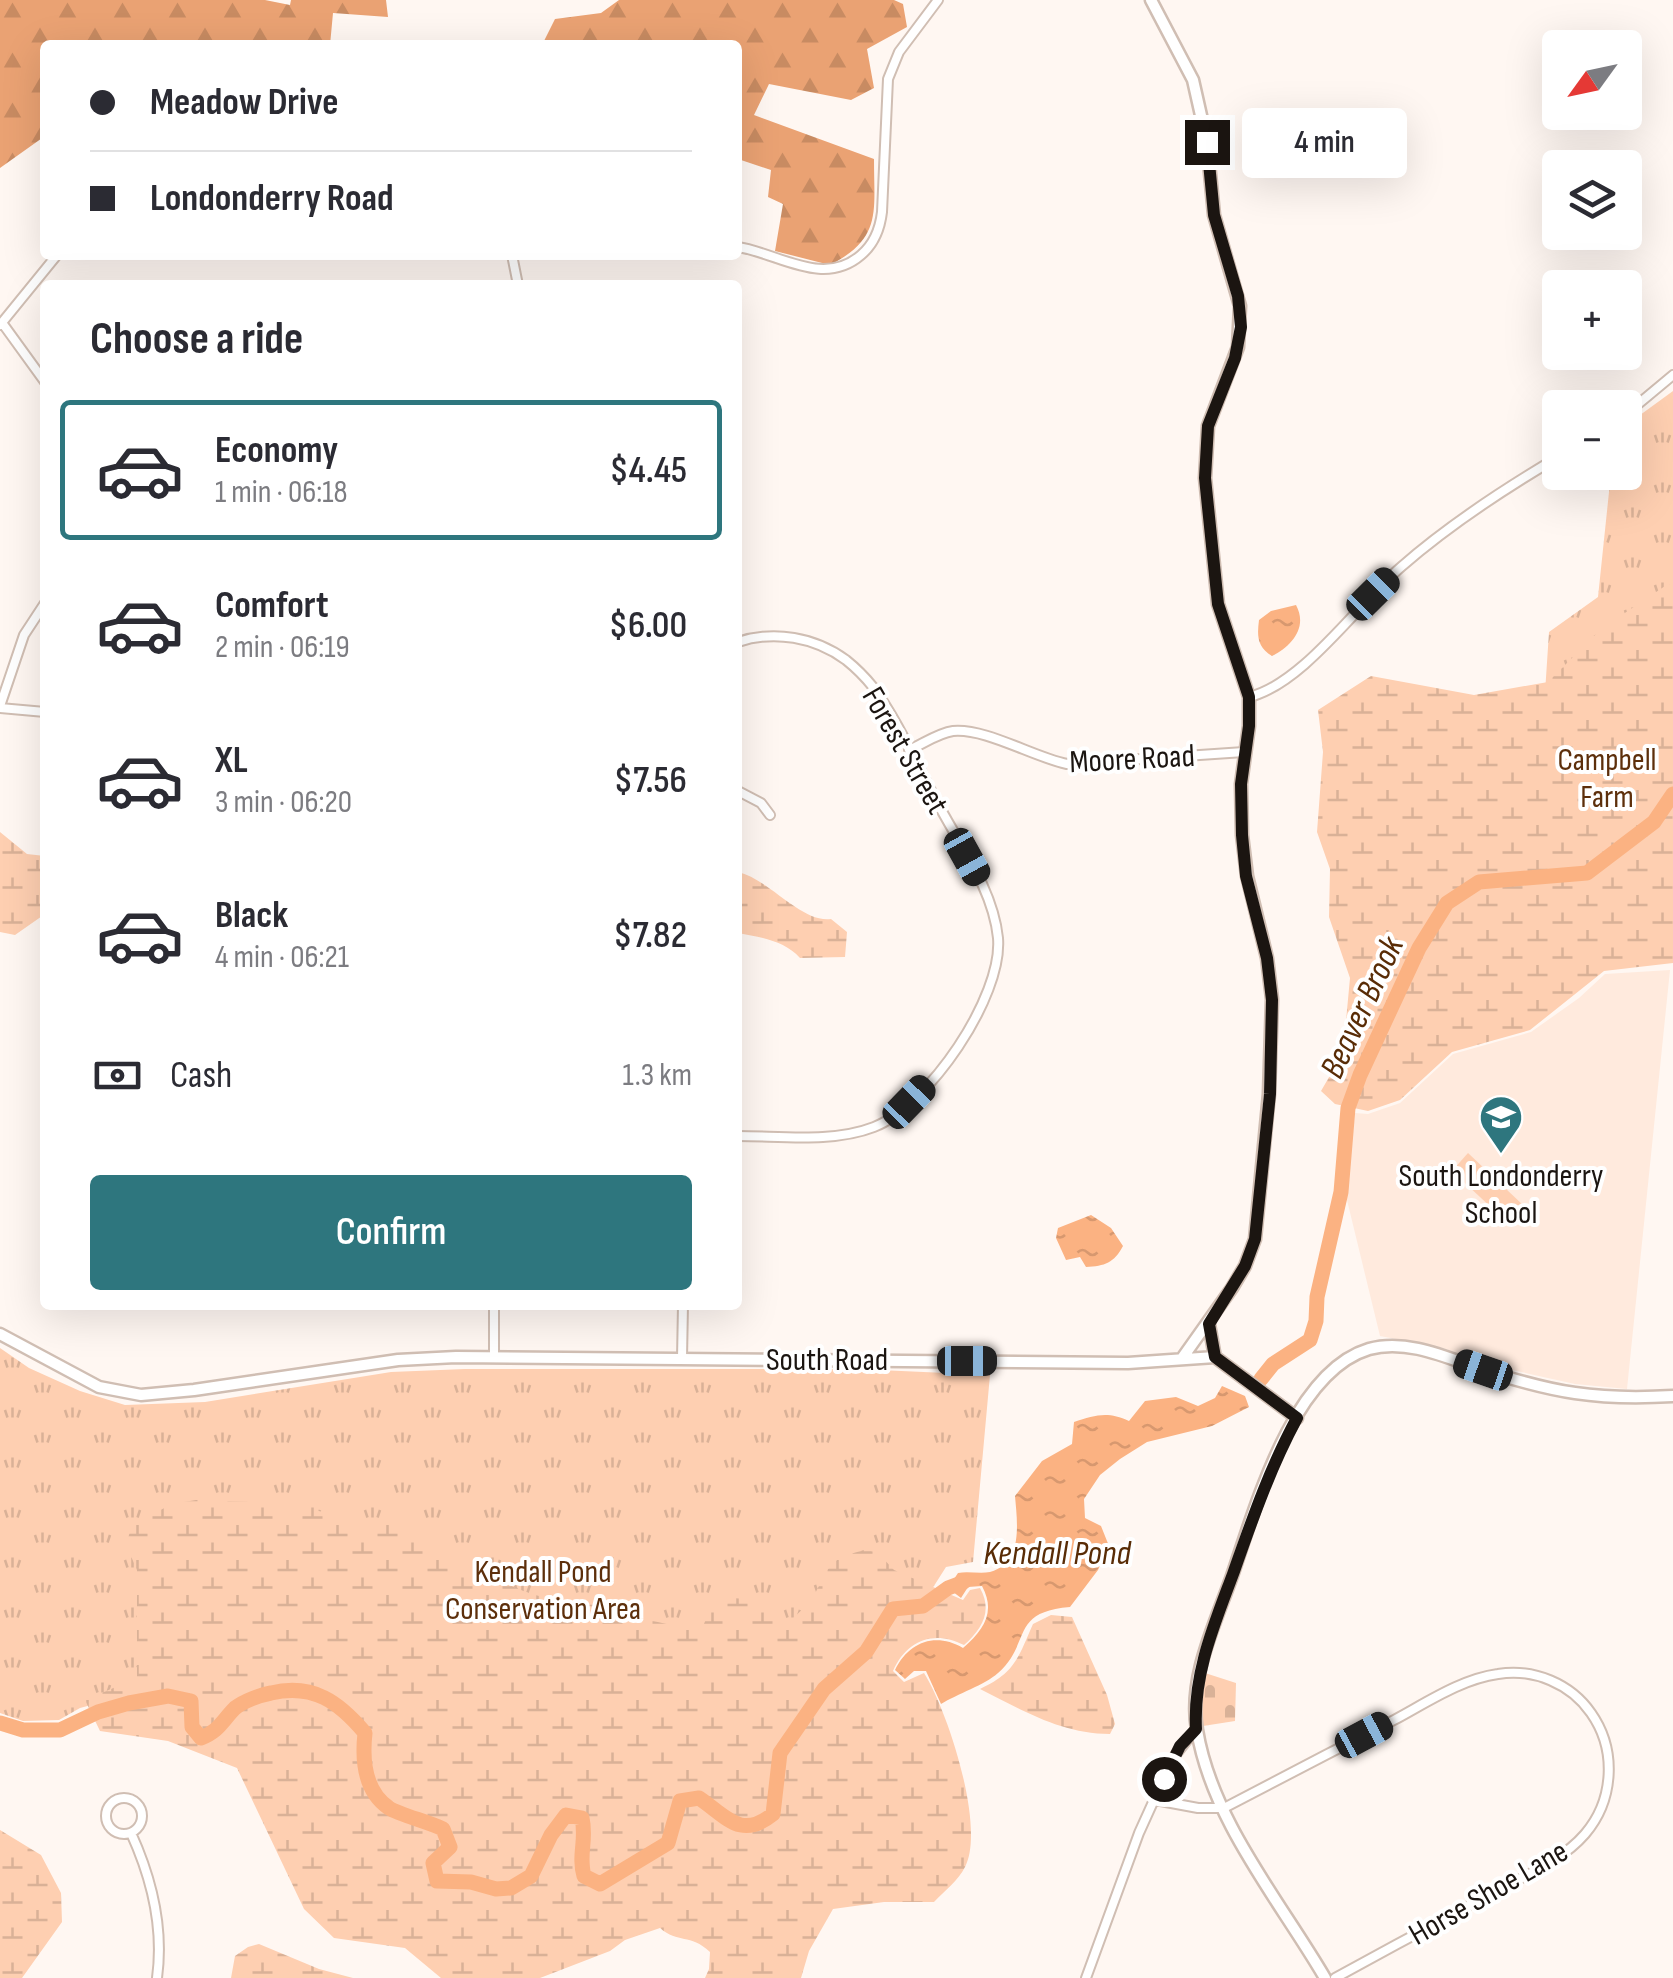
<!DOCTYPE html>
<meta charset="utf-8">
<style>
body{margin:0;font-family:"Sofia Sans Condensed",sans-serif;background:#f2f2f3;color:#2b2b33;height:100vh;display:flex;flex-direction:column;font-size:38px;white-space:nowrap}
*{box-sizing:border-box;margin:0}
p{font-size:32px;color:#7c7c81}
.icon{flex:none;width:55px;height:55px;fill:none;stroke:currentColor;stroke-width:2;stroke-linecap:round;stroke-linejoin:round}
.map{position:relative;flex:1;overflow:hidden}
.drawer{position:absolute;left:40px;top:280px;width:702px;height:1030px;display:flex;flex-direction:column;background:#fff;border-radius:10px;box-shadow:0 10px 40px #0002}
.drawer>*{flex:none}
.top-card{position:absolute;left:40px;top:40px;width:702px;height:220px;border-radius:10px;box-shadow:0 10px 40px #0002;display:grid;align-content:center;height:220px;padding:0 50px;background:#fff}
.needle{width:65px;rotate:237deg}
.fabs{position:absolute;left:1542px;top:30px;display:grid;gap:20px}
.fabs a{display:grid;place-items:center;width:100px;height:100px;border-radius:10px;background:#fff;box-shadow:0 10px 40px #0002;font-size:50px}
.end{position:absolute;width:45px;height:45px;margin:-22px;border:12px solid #1b1511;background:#fff;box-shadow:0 0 0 5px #fff}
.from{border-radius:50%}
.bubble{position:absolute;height:70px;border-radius:10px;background:#fff;box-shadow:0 10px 40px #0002;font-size:32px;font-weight:600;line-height:70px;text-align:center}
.car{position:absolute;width:30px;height:60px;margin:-30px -15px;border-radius:12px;box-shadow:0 0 8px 2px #0007;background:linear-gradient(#222 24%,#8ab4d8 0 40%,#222 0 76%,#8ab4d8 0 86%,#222 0)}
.top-card b{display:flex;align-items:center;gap:35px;height:95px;font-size:38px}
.top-card b+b{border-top:2px solid #e1e1e2}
.top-card i{width:25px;height:25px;background:#2b2b33}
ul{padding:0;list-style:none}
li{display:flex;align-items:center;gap:30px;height:140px;margin:0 20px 15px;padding:0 30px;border:5px solid transparent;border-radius:10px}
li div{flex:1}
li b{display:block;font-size:38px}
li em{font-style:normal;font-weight:600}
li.current{border-color:#2e767e}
li>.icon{width:90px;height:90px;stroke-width:1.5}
h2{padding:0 50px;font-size:45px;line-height:120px}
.pay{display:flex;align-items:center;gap:25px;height:110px;padding:0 50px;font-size:38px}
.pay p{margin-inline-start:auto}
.primary-button{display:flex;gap:20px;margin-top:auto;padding:20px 50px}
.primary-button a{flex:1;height:115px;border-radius:10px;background:#2e767e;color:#fff;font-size:40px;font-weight:600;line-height:115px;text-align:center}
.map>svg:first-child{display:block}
.built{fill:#ffeadd}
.grass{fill:url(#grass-tufts)}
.forest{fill:url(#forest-firs)}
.wetland{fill:url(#wetland-marsh)}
.cemetery{fill:url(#cemetery-stones)}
.pitch{fill:#fecfb1}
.water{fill:url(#water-ripples)}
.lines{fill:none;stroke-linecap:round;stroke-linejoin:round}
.river{stroke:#fbb282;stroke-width:15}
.street-casing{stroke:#d0beb3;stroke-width:12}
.secondary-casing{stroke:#d0beb3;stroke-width:15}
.street{stroke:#fff;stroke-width:8}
.secondary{stroke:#fff;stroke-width:10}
.route{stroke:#1b1511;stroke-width:12}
.labels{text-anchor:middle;stroke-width:8;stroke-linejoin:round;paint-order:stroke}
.street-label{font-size:32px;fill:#1b1511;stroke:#fff}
.park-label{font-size:32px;fill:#5d2f0b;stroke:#fff}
.poi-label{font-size:32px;fill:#1b1511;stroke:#fff}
.water-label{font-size:35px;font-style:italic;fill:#592c06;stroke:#fff}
</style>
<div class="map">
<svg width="1673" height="1978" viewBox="0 0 1673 1978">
<defs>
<pattern id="grass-tufts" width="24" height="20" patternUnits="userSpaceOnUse" patternTransform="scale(2.5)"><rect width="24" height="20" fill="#fecfb1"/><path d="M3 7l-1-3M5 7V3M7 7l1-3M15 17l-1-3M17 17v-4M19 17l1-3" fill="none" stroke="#d9b197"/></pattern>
<pattern id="forest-firs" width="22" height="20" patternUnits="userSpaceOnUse" patternTransform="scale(2.5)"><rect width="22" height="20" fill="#eaa273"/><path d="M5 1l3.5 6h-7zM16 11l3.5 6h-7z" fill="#c88b62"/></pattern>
<pattern id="wetland-marsh" width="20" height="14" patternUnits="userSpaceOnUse" patternTransform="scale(2.5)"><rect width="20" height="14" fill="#fecfb1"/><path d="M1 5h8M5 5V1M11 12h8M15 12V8" fill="none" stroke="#d9b197"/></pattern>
<pattern id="cemetery-stones" width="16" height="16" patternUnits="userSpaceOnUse" patternTransform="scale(2.5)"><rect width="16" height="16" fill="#fecfb1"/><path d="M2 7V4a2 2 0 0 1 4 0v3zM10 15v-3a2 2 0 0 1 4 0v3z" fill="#d9b197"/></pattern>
<pattern id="water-ripples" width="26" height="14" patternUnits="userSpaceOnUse" patternTransform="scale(2.5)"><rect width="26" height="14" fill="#fbb282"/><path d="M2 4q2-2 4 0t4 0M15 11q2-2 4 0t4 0" fill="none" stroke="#d7986f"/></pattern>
</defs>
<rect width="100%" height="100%" fill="#fff7f2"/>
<path class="built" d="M1670,970L1627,1389L1575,1384L1494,1366L1443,1348L1380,1336L1346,1196L1355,1113L1368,1114L1400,1103L1453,1054L1531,1032L1579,998L1605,974Z"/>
<path class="grass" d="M1673,391V807L1532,890L1549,632L1598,597L1611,473L1625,472V426Z
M0,1348L29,1368L80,1391L125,1405L205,1402L391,1372L465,1369H857L990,1375L973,1562L946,1567L932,1589L856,1640L106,1701L80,1708L59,1720L23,1721L0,1713Z"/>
<path class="forest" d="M0,0H265L290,5L291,0H386L388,17L333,13L330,45H45V136L0,168Z
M619,0H894L903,4L907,27L867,49L874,88L851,100L769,84L754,115L874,159C874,213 882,238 830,265L775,251L783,204L768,197L771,170L738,159V45H542L555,19L601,13Z"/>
<path class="wetland" d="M1668,584L1673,585V963L1604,971L1530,1030L1452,1052L1400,1100L1368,1111L1335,1104L1321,1091L1343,1053L1350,978L1329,917L1330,869L1317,832L1323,752L1318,710L1371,676L1474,695L1548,682L1601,629Z
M0,832L27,854L45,856V914L15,935L0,932Z
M738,872C769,879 801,923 831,919L847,932L845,957L800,958C785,941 760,937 738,933Z
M196,1500L289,1503L360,1522L395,1524L469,1569L531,1594L576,1605L626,1604L649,1620L684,1628L703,1626L716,1597L747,1599L784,1627L811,1601L828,1569L840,1557L864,1550L877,1552L894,1570L963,1600L970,1590L980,1588C993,1611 982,1629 964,1645C933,1629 906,1641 893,1671L904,1682L924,1673C947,1709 986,1827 965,1867C959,1880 943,1892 934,1902H884L833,1909L809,1951L801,1978H705L709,1969L710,1952C690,1933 678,1944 660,1928L625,1940L610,1951L540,1978H441L405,1948L334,1938L304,1909L237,1768L168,1741L100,1731L85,1700L137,1678V1570L126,1545L132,1525L172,1504Z
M1051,1615L1072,1617L1107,1695L1115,1724L1110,1734C1061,1734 1022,1710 980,1689C1015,1673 1018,1658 1033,1624Z
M0,1830L41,1855L61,1893L62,1922L22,1978H0Z
M259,1944L319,1969L353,1978H231L235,1956L248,1947Z"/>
<path class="cemetery" d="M1205,1673L1236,1683L1235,1721L1203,1726L1200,1710Z"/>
<path class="pitch" d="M1468,1153L1524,1206L1508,1223L1452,1171Z"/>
<path class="water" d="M1296,605C1308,627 1292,646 1272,656C1257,647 1257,636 1259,620L1271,611Z
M1091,1215L1111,1228L1123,1246C1114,1263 1105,1266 1086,1267L1080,1257L1066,1260L1056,1238L1058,1228Z
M1222,1386L1245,1396L1249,1407L1212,1426L1147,1442L1120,1459L1100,1475L1084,1499L1085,1518L1101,1526L1109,1546L1098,1570L1070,1607C1009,1612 1032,1643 998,1673C985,1685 957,1694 941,1704L926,1671H914L905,1679L895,1670C909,1642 935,1632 963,1648C984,1630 996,1612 982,1586L968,1587L961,1598L948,1588L958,1573C968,1571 980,1574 990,1572C1024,1563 1017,1521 1015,1496L1042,1461L1072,1444L1074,1422C1095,1415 1108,1411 1129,1421L1145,1401L1176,1397L1198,1406L1215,1398Z"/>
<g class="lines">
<path class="river" d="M1261,1379L1273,1364L1310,1340L1316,1321L1317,1297L1341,1192L1348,1108L1360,1075L1419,948L1447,903L1479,882L1587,873L1654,822L1673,794
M0,1723L23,1730H60L98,1712L129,1703L168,1696L191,1701L192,1727L201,1738C219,1731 222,1721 235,1708C244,1701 260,1695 271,1693C313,1683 339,1702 365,1733C362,1760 364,1791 389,1808C400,1815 429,1822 443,1829L450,1847L433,1863L437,1881L471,1882L496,1889L511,1888L531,1876L551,1835L566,1815L582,1818C587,1840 578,1855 584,1876L600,1884L668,1843L680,1801L699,1798C727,1817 741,1840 773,1814L780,1753L824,1689L866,1652L893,1609L923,1606L948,1588L964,1582"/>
<g class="street-casing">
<path id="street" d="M738,247C778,253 823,288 861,255C874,244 880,229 882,212L888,79L899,52L938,0
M512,255L518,285
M3,324L45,382
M0,325L57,255
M1625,415L1673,375
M738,642C774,630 815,637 846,660C856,668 865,677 873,687C898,721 916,763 936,800C958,843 993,888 998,938C1003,997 928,1106 874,1127C833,1143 781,1136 738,1136
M1249,697C1303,684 1358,604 1401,567C1450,524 1504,489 1560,456
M0,706L24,635L45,603
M0,708L45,712
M909,750C923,744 938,733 953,731C986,728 1033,757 1067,764L1244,752
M738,791L761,803L770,815
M494,1357V1305
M682,1358L683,1305
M106 1816a18 18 0 1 1 36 0a18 18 0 1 1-36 0Z
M1155,1800L1198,1808H1224C1281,1778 1337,1749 1394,1720C1426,1703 1461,1679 1498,1674C1534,1668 1571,1684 1591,1713C1617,1750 1614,1800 1585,1834C1561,1862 1521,1877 1489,1895C1438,1922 1386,1950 1335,1978
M131,1833C152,1879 164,1927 157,1978
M1086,1978L1139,1833L1173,1758L1196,1729"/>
</g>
<g class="secondary-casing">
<path id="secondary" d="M1151,0L1193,80L1207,142L1214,215L1240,306L1238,347L1208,426L1205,478L1218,604L1249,697V726L1241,784L1242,835L1247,876L1267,958L1272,999L1269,1094L1255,1239L1245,1266L1232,1288L1183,1357
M1209,1324L1215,1357
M0,1334L99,1387L141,1395L194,1390L398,1360L456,1357L1128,1363L1215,1357L1297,1418
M1325,1978C1280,1901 1212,1821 1197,1730C1188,1678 1215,1624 1232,1576C1255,1509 1292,1372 1369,1349C1408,1338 1450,1359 1486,1371C1515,1380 1545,1389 1575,1393C1608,1398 1640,1398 1673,1396"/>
</g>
<use href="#street" class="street"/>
<use href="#secondary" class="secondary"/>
</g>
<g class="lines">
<path class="route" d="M1164,1779L1180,1746L1196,1729C1193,1674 1214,1625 1233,1574C1252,1520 1270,1468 1297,1418L1215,1357L1209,1324L1245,1266L1255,1239L1270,1094L1272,1000L1267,958L1246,876L1242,835L1241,784L1249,726V697L1218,604L1205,478L1208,426L1235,358L1241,327L1238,296L1214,215L1207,142"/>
</g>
<defs>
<g id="school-pin" transform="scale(2.25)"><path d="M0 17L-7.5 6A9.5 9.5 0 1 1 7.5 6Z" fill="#2e767e" stroke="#fff"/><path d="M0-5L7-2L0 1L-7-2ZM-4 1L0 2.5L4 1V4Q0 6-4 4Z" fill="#fff"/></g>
</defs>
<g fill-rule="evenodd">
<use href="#school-pin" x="1501" y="1117"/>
</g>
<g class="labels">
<g class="street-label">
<text transform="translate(906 750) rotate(60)" y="11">Forest Street</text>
<text transform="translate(1132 758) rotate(-3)" y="11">Moore Road</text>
<text x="827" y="1370">South Road</text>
<text transform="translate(1488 1892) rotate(-30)" y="11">Horse Shoe Lane</text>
</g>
<g class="park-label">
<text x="1607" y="770">Campbell<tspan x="1607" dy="37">Farm</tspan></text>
<text x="543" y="1582">Kendall Pond<tspan x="543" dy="37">Conservation Area</tspan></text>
</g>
<g class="poi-label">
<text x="1501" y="1186">South Londonderry<tspan x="1501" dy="37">School</tspan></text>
</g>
<g class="water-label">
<text transform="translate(1361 1007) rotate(-65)" y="12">Beaver Brook</text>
<text x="1057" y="1564">Kendall Pond</text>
</g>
</g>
</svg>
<div class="fabs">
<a><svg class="needle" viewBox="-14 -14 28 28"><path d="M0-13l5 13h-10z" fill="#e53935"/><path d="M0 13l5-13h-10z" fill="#7c7c81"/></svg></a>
<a><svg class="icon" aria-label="layers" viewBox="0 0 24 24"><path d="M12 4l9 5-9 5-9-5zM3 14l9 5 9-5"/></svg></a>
<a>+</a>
<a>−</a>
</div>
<i class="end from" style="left:1164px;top:1779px"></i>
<i class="end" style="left:1207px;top:142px"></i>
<div class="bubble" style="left:1242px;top:108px;width:165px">4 min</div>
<i class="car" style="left:1373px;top:594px;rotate:45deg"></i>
<i class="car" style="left:967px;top:857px;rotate:151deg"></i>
<i class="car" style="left:909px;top:1102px;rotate:44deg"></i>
<i class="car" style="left:967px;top:1361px;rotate:90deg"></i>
<i class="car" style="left:1483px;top:1370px;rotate:289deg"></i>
<i class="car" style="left:1364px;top:1735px;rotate:62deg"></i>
<div class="top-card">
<b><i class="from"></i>Meadow Drive</b>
<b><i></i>Londonderry Road</b>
</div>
<section class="drawer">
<h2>Choose a ride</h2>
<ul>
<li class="current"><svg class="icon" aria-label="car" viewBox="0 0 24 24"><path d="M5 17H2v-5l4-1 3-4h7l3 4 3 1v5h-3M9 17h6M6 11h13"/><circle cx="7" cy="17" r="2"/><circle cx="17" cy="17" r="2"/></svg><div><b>Economy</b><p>1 min · 06:18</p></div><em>$4.45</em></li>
<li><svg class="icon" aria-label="car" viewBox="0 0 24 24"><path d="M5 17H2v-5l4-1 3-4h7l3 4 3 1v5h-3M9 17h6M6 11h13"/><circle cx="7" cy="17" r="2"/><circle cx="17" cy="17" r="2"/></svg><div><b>Comfort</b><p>2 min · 06:19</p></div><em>$6.00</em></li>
<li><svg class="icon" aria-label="car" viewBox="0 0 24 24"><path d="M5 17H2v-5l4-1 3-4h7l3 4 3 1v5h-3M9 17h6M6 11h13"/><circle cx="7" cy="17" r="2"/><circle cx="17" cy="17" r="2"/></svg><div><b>XL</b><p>3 min · 06:20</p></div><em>$7.56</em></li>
<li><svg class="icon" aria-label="car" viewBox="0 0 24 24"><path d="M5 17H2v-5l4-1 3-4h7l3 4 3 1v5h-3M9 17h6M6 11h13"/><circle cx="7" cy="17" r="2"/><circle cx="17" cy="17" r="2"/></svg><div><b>Black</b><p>4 min · 06:21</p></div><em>$7.82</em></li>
</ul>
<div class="pay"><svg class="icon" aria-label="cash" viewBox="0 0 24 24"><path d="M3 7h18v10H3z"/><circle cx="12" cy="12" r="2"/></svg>Cash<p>1.3 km</p></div>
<div class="primary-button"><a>Confirm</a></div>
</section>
</div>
